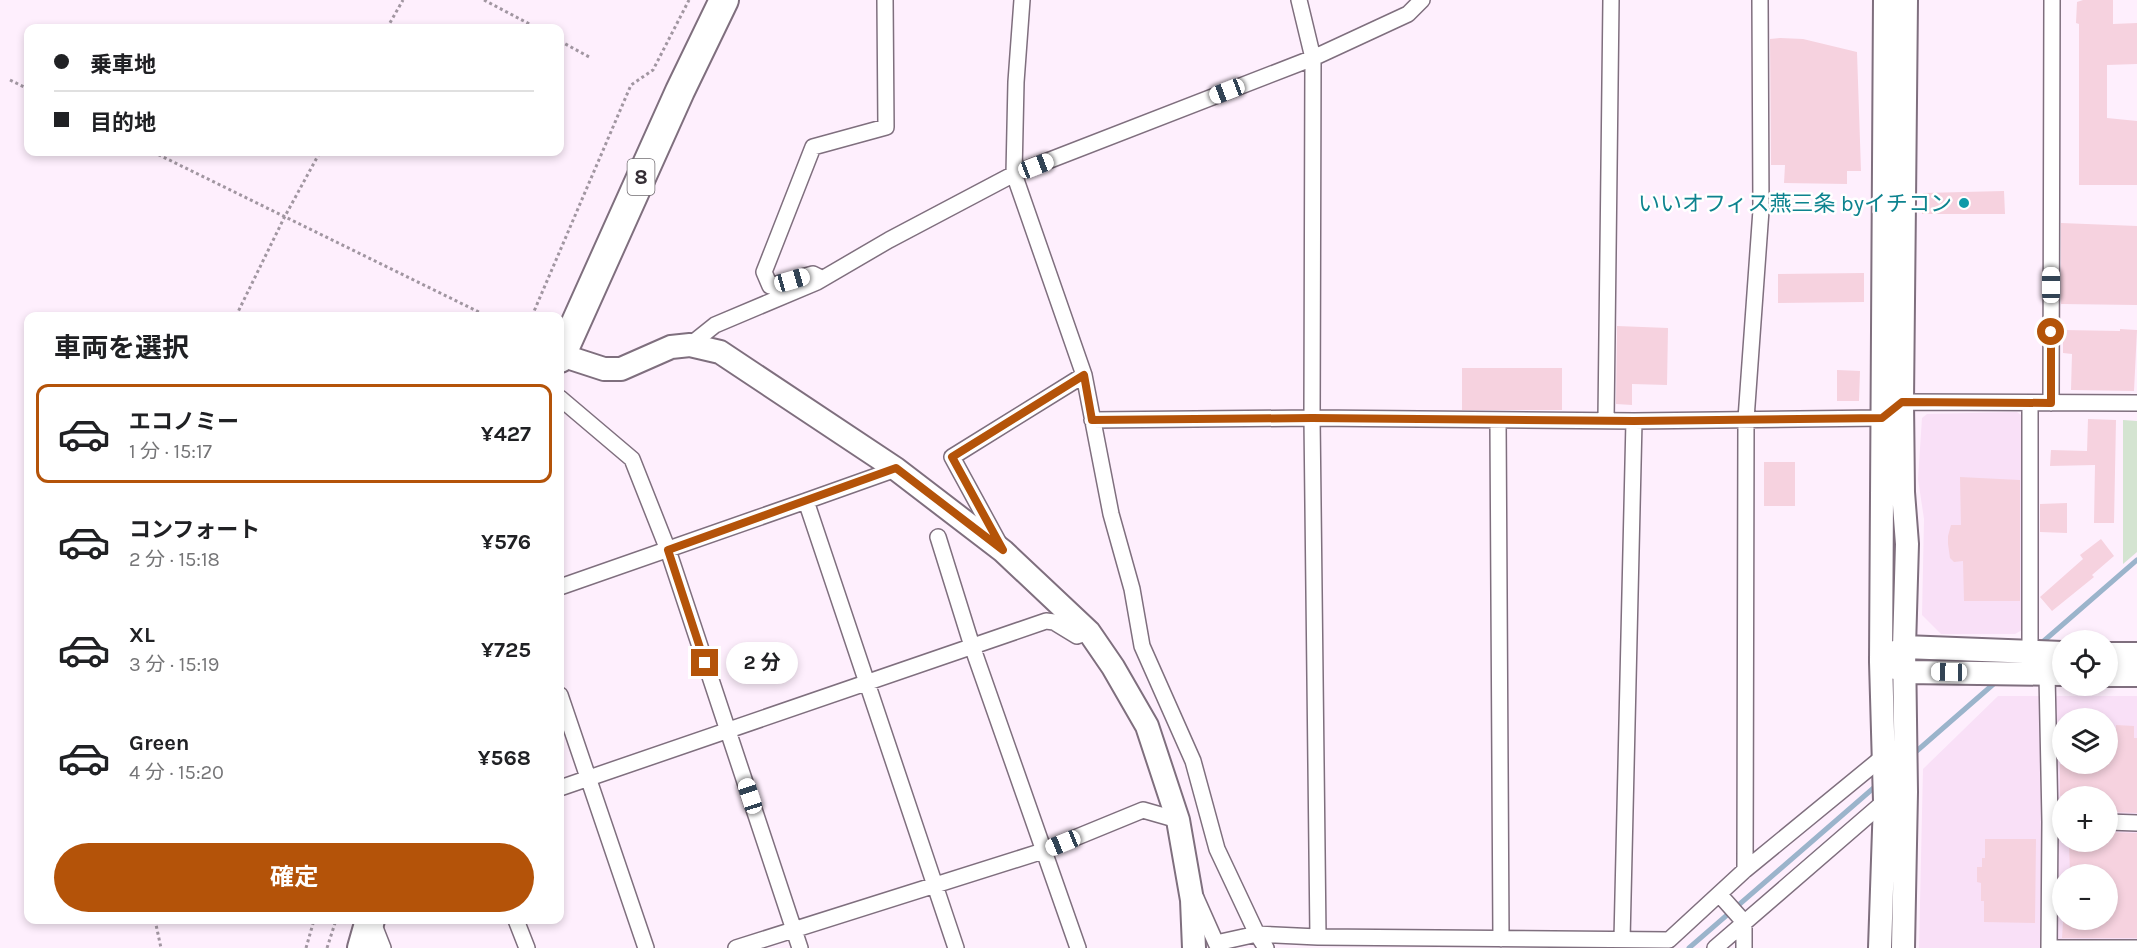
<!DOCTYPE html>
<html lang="ja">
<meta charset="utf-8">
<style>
body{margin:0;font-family:Karla,"Noto Sans JP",sans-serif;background:#f6f6f6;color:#202124;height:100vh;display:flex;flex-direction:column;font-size:22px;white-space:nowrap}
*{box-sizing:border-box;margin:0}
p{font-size:20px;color:#757577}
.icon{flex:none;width:33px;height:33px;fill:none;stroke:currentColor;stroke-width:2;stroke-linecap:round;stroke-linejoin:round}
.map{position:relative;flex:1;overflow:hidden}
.details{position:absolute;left:24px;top:312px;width:540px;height:612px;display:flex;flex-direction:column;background:#fff;border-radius:12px;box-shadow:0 3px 9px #0003}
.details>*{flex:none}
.top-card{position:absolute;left:24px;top:24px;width:540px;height:132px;border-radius:12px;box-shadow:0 3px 9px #0003;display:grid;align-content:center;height:132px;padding:0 30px;background:#fff}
.buttons{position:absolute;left:2052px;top:630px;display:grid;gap:12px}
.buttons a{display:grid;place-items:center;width:66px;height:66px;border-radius:50%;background:#fff;box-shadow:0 3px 9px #0003;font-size:30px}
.end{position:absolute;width:27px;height:27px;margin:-14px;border:8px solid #b45309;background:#fff;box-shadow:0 0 0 3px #fff}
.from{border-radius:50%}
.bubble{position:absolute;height:42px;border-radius:21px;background:#fff;box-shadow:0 3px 9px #0003;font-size:20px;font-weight:700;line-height:42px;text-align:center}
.car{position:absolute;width:18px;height:36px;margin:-18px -9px;border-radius:8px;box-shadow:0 0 4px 2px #0007;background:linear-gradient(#fff 24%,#345 0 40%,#fff 0 76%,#345 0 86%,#fff 0)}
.top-card b{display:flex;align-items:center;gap:21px;height:57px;font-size:22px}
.top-card b+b{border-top:2px solid #e0e0e0}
.top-card i{width:15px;height:15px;background:#202124}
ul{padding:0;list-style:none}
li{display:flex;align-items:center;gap:18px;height:99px;margin:0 12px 9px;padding:0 18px;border:3px solid transparent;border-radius:12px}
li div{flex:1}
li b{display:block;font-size:22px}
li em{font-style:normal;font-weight:700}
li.current{border-color:#b45309}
li>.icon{width:54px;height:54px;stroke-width:1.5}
h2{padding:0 30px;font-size:27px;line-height:72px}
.primary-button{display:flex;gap:12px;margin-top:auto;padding:12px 30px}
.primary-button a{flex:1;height:69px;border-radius:36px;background:#b45309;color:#fff;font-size:24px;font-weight:700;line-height:69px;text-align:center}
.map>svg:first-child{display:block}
.built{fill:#f9e0f7;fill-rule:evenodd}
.green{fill:#d4e4d1}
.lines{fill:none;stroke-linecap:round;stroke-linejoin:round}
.stream{stroke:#9bb4cb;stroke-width:5}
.building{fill:#f6d2df}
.street-casing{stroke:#7f6f7e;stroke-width:18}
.secondary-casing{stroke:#7f6f7e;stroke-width:26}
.highway-casing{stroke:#7f6f7e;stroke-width:32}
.path{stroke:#a196a1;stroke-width:3;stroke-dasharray:3 3;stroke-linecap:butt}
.street{stroke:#fff;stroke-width:15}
.secondary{stroke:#fff;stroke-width:22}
.highway{stroke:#fff;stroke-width:28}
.route{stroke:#b45309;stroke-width:8}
.culture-dot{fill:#0f9aa8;stroke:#fff;stroke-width:2}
.labels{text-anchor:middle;stroke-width:5;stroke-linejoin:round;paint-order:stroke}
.shield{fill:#fff;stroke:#726d72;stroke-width:1.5}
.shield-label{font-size:21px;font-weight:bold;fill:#352e35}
.culture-label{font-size:22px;fill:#0d838f;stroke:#fff;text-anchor:end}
</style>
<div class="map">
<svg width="2137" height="948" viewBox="0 0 2137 948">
<rect width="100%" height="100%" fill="#feeffd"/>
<path class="built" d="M2017,412L2025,418L2024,629L2015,634H1941L1922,615L1924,519L1918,479L1922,418L1927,414Z
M1998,696H2137V948H1919L1923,769ZM2062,718H2108V764H2062ZM2062,796H2108V842H2062ZM2062,874H2108V920H2062Z"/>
<path class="green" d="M2123,420L2137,421V552L2123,564Z"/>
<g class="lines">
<path class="stream" d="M2038,646L2137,560
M1911,756L1997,681
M1689,948L1877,785"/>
</g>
<path class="building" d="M2083,0H2113V24L2137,23V64L2107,65V118L2137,121V185H2079V24L2076,23L2077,2Z
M1780,38L1803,39L1857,52L1861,171H1847V184L1784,183L1785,165H1771L1770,39Z
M2004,191L2005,214H1922L1923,193Z
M2061,223L2137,226V305L2061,304Z
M1864,273V302L1778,303V274Z
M1617,326L1668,328L1667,385L1632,384V405L1616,404Z
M2120,329L2137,330L2134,391L2071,390L2072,354L2063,353V330L2120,331Z
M1462,368H1562V410H1462Z
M1837,370L1860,371L1859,401H1837Z
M2088,419L2116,420L2114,523H2094L2095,465L2050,466L2051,450L2087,451Z
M1764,462H1795V506H1764Z
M1960,477L2020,480V601H1964L1963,561L1954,562L1950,558L1948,544V536L1951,525H1961Z
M2067,503V533L2040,532V504Z
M2101,539L2114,556L2092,575L2094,577L2052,611L2040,597L2083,559L2080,555Z
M2116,725L2134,726V738H2137V813L2108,812V796H2060V764H2108V737H2116Z
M2108,832L2137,833V938H2062L2063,922L2070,923V920H2108V874H2070L2069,842H2108Z
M1985,839H2036L2035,923L1984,922V901H1981V883L1977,882V867H1982V858H1985Z"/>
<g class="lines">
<g class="street-casing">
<path id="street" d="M1022,0L1016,82L1014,174L1084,375L1111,514L1132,589L1142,646L1193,761L1217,849L1257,934L1318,937L1669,940L1745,870L1884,756
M1299,0L1313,58L1312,418L1318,937
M819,277L813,274L770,286L764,272L813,147L886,127L885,0
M690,345L715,325L817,282L889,240L1014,174L1313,58L1408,14L1422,0
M560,398L632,459L668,550L800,948
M2051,403L2052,0
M1092,420L1312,418L1634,421L1882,418L1902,402L2137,403
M1606,420L1611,0
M1498,421L1501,939
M806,501L896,469
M938,537L972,646L1078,948
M1000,545L952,457L1084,375
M560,587L806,501L956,948
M2030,653V404
M2047,674L2050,822L2049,948
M560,695L646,948
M560,788L1046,621L1054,622L1077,636L1089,632
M2108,822L2137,823
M1745,870L1746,419L1761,210L1760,0
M1719,894L1744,922V948
M1196,898L1216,943L1257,934L1266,948
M372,920L383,948
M516,920L527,948
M1622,940L1634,421
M736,948L1043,851L1143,810L1178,820
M1715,948L1885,801
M2049,948H2137"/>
</g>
<g class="secondary-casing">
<path id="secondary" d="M561,355L604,369H621L671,347L690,345L720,352L896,469L1003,551L1089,632L1113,667L1147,726L1178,820L1192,900L1194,948
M2108,654H2137
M1892,655L1904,647L2062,653
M1891,666L1905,672L2062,674
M2108,675H2137
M1880,948L1885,801L1881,662L1885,0
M1903,948L1906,792L1904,647L1907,544L1903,492L1902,402L1906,0"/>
</g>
<g class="highway-casing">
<path id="highway" d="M560,358L680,91L724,0
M362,948L370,920"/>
</g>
<path class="path" d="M484,0L537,28
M387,28L403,0
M560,41L591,58
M10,80L28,89
M153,152L487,316
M236,316L284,218L320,152
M532,316L631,85L653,70L689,0
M155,920L161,948
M306,948L314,920
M327,948L336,920"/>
<use href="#street" class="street"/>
<use href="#secondary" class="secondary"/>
<use href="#highway" class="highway"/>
</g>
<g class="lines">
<path class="route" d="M705,663L668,550L896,468L1003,550L952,457L1084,375L1092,420L1312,418L1634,421L1882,418L1902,402L2051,403V332"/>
</g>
<circle class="culture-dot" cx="1964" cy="203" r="6"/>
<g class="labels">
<rect class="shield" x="627.5" y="159" width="27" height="36" rx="4.5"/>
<g class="shield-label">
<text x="641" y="184">8</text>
</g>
<g class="culture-label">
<text x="1952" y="211">いいオフィス燕三条 byイチコン</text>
</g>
</g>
</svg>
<div class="buttons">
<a><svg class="icon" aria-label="locate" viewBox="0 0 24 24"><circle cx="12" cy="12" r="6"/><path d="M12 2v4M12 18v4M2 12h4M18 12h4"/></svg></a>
<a><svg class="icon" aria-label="layers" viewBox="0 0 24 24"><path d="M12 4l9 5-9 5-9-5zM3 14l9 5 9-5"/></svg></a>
<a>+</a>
<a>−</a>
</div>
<i class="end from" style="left:2051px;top:332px"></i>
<i class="end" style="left:705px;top:663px"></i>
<div class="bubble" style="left:726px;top:642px;width:72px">2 分</div>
<i class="car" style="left:1227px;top:91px;rotate:249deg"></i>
<i class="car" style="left:1036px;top:166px;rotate:69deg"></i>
<i class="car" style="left:792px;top:280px;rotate:74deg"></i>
<i class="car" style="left:2051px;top:285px;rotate:0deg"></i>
<i class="car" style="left:1949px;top:672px;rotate:271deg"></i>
<i class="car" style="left:750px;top:796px;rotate:342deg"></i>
<i class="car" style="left:1063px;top:843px;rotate:248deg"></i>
<div class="top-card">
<b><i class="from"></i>乗車地</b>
<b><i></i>目的地</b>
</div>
<section class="details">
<h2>車両を選択</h2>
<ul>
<li class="current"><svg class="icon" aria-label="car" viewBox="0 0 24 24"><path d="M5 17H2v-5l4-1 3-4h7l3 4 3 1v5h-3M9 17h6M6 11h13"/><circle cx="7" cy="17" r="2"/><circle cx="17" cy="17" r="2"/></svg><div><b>エコノミー</b><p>1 分 · 15:17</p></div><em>¥427</em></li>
<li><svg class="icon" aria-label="car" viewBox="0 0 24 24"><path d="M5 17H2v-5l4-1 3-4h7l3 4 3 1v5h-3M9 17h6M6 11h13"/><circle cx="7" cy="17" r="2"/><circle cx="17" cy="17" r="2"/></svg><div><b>コンフォート</b><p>2 分 · 15:18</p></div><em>¥576</em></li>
<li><svg class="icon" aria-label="car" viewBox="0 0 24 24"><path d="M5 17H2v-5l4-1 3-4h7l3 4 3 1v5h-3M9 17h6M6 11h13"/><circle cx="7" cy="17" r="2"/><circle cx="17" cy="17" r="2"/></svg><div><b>XL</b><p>3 分 · 15:19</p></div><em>¥725</em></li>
<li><svg class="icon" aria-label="car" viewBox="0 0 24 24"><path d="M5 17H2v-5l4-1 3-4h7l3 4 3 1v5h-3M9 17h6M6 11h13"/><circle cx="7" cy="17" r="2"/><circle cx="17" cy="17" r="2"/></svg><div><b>Green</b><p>4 分 · 15:20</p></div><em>¥568</em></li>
</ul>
<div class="primary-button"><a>確定</a></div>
</section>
</div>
